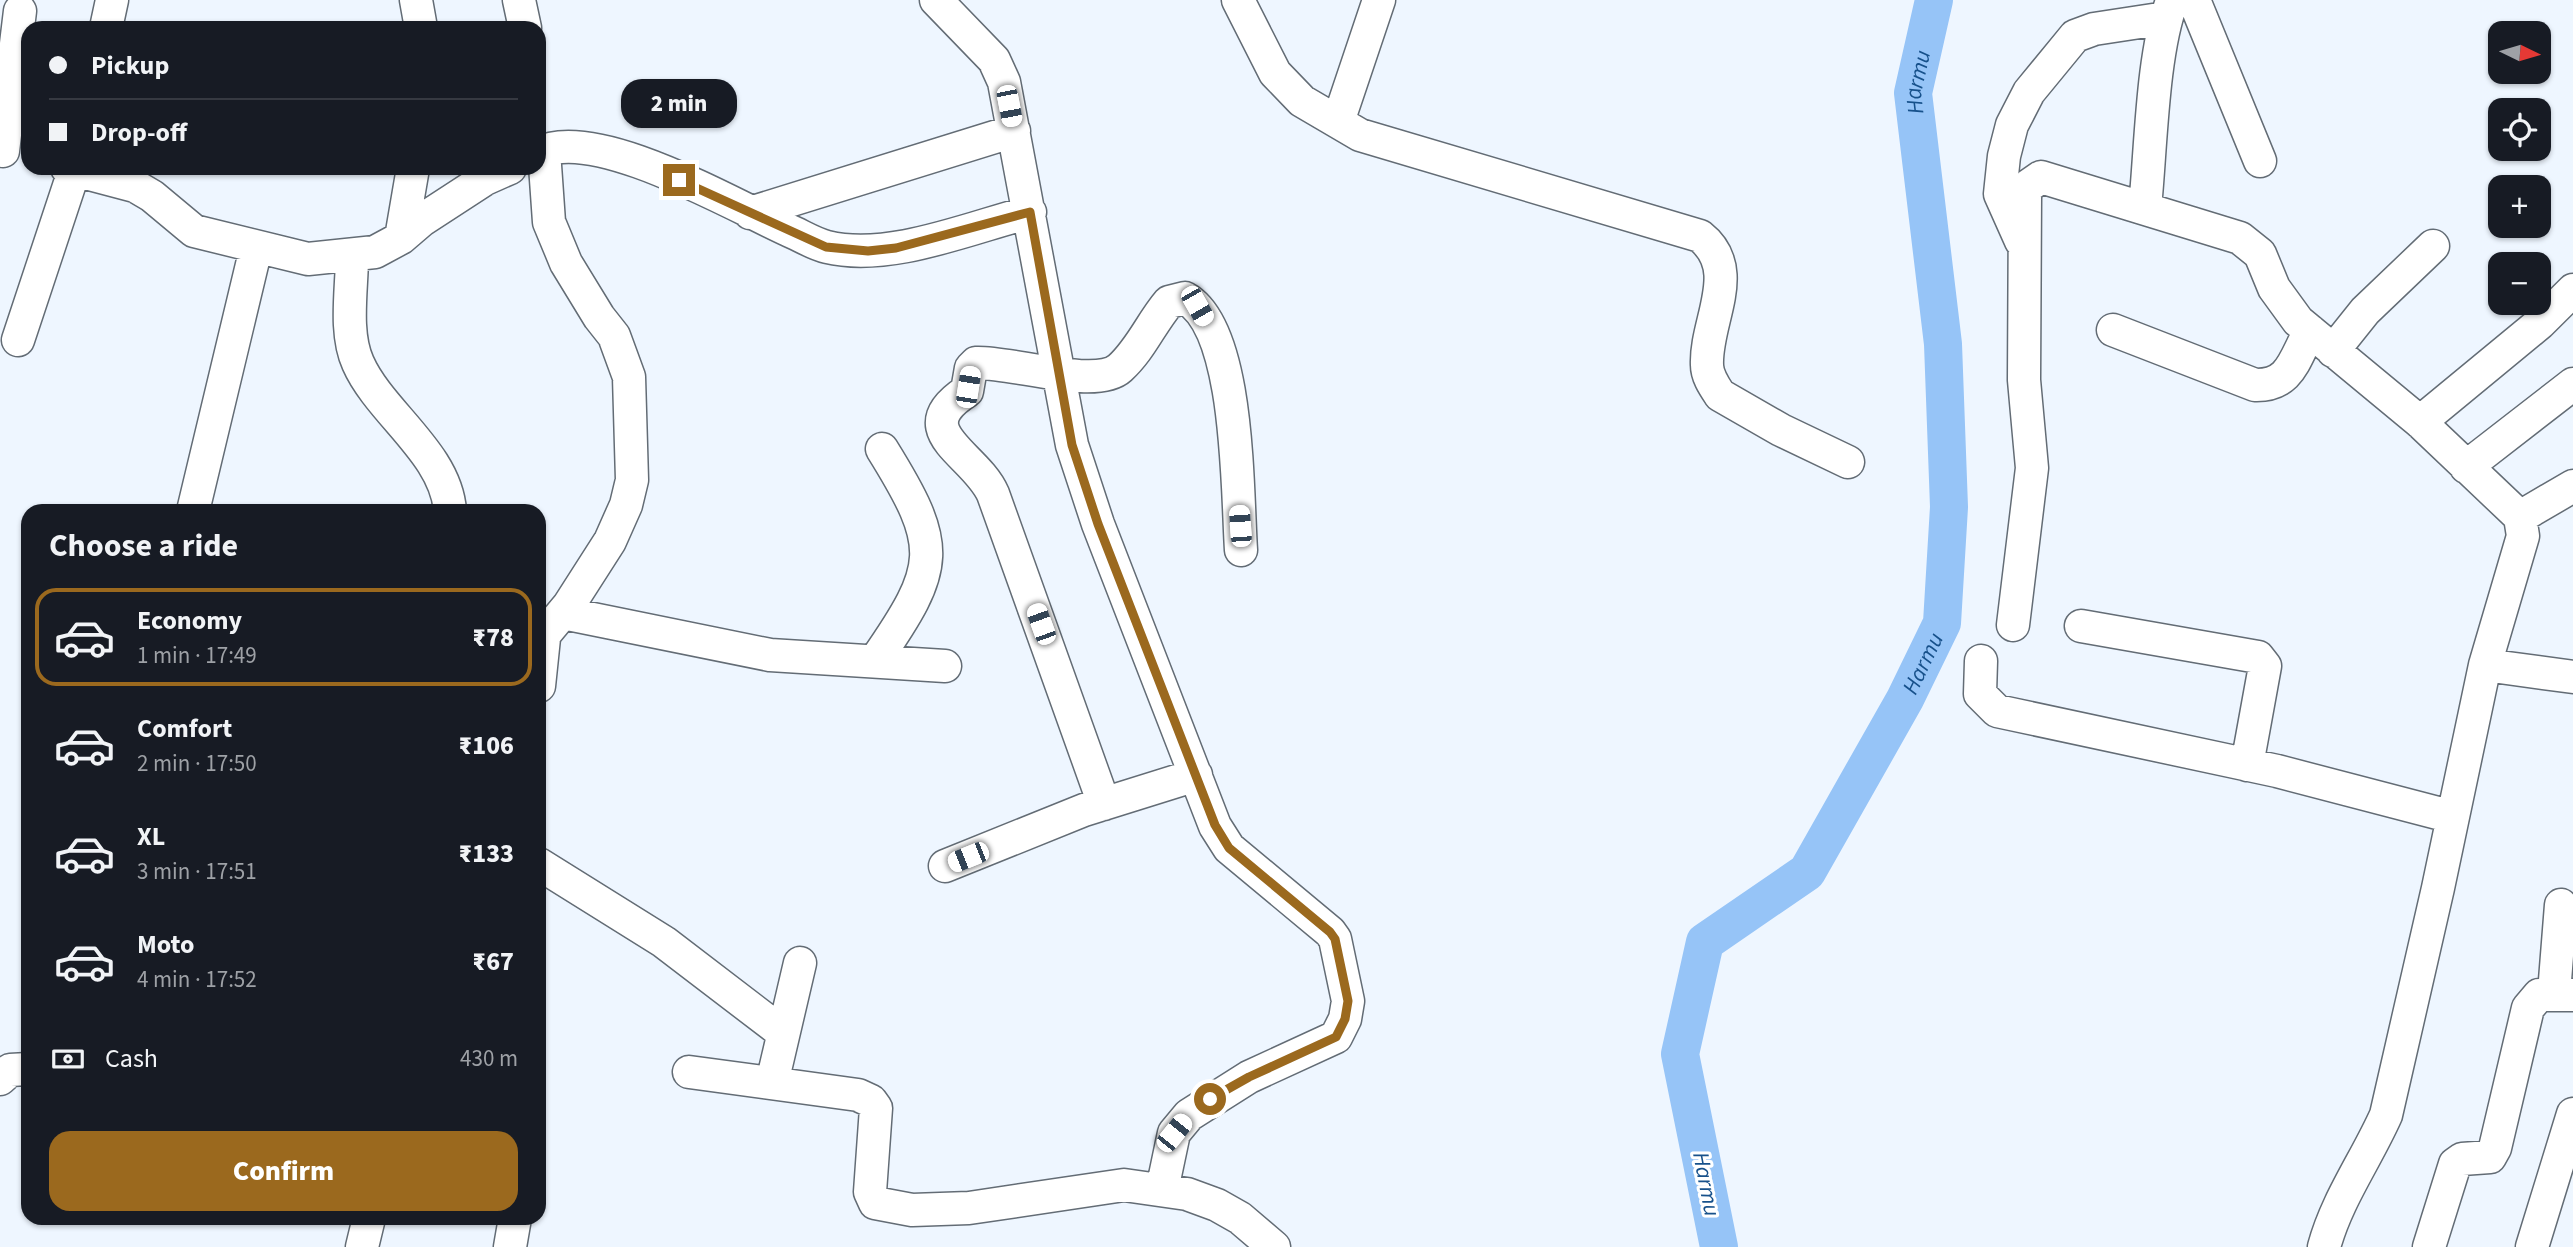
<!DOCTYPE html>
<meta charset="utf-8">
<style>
body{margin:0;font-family:"Source Sans 3",sans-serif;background:#242831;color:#f1f3f6;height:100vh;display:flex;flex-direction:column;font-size:26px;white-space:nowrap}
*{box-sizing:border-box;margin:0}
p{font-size:23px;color:#9ea1a6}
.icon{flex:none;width:38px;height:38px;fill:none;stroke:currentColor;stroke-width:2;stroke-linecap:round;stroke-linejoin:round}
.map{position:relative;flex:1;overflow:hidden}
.sheet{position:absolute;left:21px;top:504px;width:525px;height:721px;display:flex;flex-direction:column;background:#171b24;border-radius:21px;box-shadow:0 2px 5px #0004}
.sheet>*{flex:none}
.top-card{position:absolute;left:21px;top:21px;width:525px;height:154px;border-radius:21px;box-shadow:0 2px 5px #0004;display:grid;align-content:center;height:154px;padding:0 28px;background:#171b24}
.needle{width:46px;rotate:95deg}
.tools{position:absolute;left:2488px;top:21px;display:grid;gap:14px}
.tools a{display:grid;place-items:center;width:63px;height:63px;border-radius:14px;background:#171b24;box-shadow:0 2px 5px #0004;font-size:35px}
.end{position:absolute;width:32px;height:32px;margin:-16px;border:9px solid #9b691e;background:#fff;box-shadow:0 0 0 4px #fff}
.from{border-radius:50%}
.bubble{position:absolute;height:49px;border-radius:21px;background:#171b24;box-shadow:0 2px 5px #0004;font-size:23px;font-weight:800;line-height:49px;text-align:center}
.car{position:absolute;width:21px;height:42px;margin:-21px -10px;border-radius:9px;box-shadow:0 0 5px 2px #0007;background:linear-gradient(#fff 24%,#345 0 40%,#fff 0 76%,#345 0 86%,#fff 0)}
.top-card b{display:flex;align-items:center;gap:24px;height:66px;font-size:26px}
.top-card b+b{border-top:2px solid #363941}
.top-card i{width:18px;height:18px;background:#f1f3f6}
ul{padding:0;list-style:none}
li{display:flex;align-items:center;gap:21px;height:98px;margin:0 14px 10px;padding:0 14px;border:4px solid transparent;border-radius:21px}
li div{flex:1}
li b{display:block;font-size:26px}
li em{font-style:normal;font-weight:800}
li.selected{border-color:#9b691e}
li>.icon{width:63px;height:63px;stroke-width:1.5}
h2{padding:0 28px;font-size:32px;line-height:84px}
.pay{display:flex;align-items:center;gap:18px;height:77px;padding:0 28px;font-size:26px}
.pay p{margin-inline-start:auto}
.primary-button{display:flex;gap:14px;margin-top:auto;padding:14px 28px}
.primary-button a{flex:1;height:80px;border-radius:21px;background:#9b691e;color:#fff;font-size:28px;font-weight:800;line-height:80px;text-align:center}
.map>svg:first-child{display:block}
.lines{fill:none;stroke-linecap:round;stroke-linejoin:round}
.river{stroke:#96c4f7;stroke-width:38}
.minor-casing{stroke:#636c75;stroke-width:35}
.minor{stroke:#fff;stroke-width:32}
.route{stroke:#9b691e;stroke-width:9}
.labels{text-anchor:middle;stroke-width:6;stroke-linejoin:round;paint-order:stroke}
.water-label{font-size:23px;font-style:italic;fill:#17518b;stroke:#fff}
</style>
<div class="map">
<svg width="2573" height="1247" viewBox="0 0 2573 1247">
<rect width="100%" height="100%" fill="#eef6ff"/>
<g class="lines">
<path class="river" id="s1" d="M1719,1247L1680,1054L1705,942L1807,872L1905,699L1942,623L1949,507L1943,344L1913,93L1934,0"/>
<g class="minor-casing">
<path id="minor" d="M416,0L421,28
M519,0L525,28
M936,0L994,60L1004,82L1072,445L1098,524L1215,826L1229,848L1330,932L1335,939L1348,1001L1345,1019L1336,1037L1249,1077L1189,1115L1174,1133L1162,1190
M1238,0L1275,73L1302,101L1360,135L1700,236C1743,270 1705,321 1707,365C1707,376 1714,386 1720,395L1781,430L1848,462
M2194,0L2260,161
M106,28L112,0
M1338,122L1379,0
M3,151L20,11
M539,153C594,124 733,205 788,230C800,235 814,244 827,247C889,262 969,228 1030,212
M67,168L135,186L152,196L194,231L308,259L375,252L401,238L422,220L485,179L510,168
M2145,207C2151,148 2152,54 2172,1
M750,213L1014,131
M401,238L413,168
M2021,241L2000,194L2004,156L2012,125L2029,92L2075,36L2094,29L2166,18
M352,256C352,289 344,332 358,363C380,413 446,453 450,511
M2113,330L2255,385C2291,386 2294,359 2310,331
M18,340L75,168
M2333,351L2365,311L2433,246
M2420,422L2540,323L2573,290
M2466,467L2573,384
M193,511L256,248
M2520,517L2573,486
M563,613L770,655L945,666
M2013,625L2032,468L2024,380L2025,195L2028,186L2041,177L2240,238L2260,254L2274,288L2298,321L2420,422L2520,517L2523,536L2485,665L2438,888L2386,1115C2366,1160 2337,1199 2324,1247
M2081,626L2258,657L2265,666L2247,765
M539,641L569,605L610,541L626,505L632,480L629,377L614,336L599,317L566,263L549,222L544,151
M875,661C941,566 943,547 882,449
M1981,661L1980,694L1997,711L2277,771L2453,817
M2485,665L2573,677
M539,686L544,638
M1104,804L993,494C975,453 905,431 967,391L971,368L976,363C1009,361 1096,390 1120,368C1141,349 1151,323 1169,302L1185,298C1240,328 1237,492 1241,550
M539,864L664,942L783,1033
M945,866L1084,810L1196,775
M2554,993L2561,905
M689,1072L858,1095L871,1101L876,1108L870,1192L875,1203L912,1210L969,1208L1124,1185L1187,1194L1217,1205L1240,1218L1274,1247
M0,1079L10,1070L28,1069
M772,1083L800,963
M362,1247L369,1218
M510,1247L515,1218
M2429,1247L2455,1164L2462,1159L2490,1157L2495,1148L2528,1008L2539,995H2573
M2532,1247L2573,1114"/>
</g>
<use href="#minor" class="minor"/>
</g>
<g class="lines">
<path class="route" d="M679,180L826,247L868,251L896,248L1030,212L1072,445L1098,524L1215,825L1229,848L1330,932L1335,939L1348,1001L1345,1019L1336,1037L1249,1077L1210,1099"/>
</g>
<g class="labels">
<g class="water-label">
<text dy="8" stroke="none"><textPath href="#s1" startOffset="1262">Harmu</textPath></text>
<text dy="8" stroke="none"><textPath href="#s1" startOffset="674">Harmu</textPath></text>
<text transform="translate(1707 1184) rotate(79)" y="8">Harmu</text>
</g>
</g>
</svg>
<div class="tools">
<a><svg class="needle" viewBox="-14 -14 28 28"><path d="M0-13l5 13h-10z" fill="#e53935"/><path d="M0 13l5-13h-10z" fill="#9ea1a6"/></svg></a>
<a><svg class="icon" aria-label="locate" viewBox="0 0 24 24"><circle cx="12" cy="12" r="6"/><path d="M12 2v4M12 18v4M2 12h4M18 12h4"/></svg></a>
<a>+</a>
<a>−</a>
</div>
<i class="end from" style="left:1210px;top:1099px"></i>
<i class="end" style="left:679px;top:180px"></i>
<div class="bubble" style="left:621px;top:79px;width:116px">2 min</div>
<i class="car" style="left:1009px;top:106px;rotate:169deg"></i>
<i class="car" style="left:1197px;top:306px;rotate:150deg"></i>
<i class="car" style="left:968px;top:387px;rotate:9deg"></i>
<i class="car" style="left:1240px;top:526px;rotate:356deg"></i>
<i class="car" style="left:1041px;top:624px;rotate:340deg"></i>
<i class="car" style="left:968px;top:857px;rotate:248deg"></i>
<i class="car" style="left:1174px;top:1133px;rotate:39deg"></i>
<div class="top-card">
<b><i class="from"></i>Pickup</b>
<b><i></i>Drop-off</b>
</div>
<section class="sheet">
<h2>Choose a ride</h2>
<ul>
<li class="selected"><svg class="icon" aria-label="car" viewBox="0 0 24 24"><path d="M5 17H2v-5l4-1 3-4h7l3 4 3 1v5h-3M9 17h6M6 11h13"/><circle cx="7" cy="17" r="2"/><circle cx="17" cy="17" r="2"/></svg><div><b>Economy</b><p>1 min · 17:49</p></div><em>₹78</em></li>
<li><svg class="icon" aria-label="car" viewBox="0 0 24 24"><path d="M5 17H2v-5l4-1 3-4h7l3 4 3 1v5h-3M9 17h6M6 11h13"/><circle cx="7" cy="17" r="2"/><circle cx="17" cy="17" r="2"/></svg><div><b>Comfort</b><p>2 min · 17:50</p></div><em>₹106</em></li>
<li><svg class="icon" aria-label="car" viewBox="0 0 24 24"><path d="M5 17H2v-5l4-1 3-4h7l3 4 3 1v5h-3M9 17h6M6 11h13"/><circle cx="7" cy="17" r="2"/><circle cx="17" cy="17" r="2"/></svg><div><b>XL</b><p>3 min · 17:51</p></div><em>₹133</em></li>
<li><svg class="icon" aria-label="car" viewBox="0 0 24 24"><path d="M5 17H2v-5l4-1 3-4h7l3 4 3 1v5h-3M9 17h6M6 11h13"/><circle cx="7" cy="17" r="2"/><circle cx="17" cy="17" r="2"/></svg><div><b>Moto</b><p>4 min · 17:52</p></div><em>₹67</em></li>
</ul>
<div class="pay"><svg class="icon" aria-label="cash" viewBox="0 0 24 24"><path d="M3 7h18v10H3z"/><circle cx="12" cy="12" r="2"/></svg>Cash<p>430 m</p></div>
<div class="primary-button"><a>Confirm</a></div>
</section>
</div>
